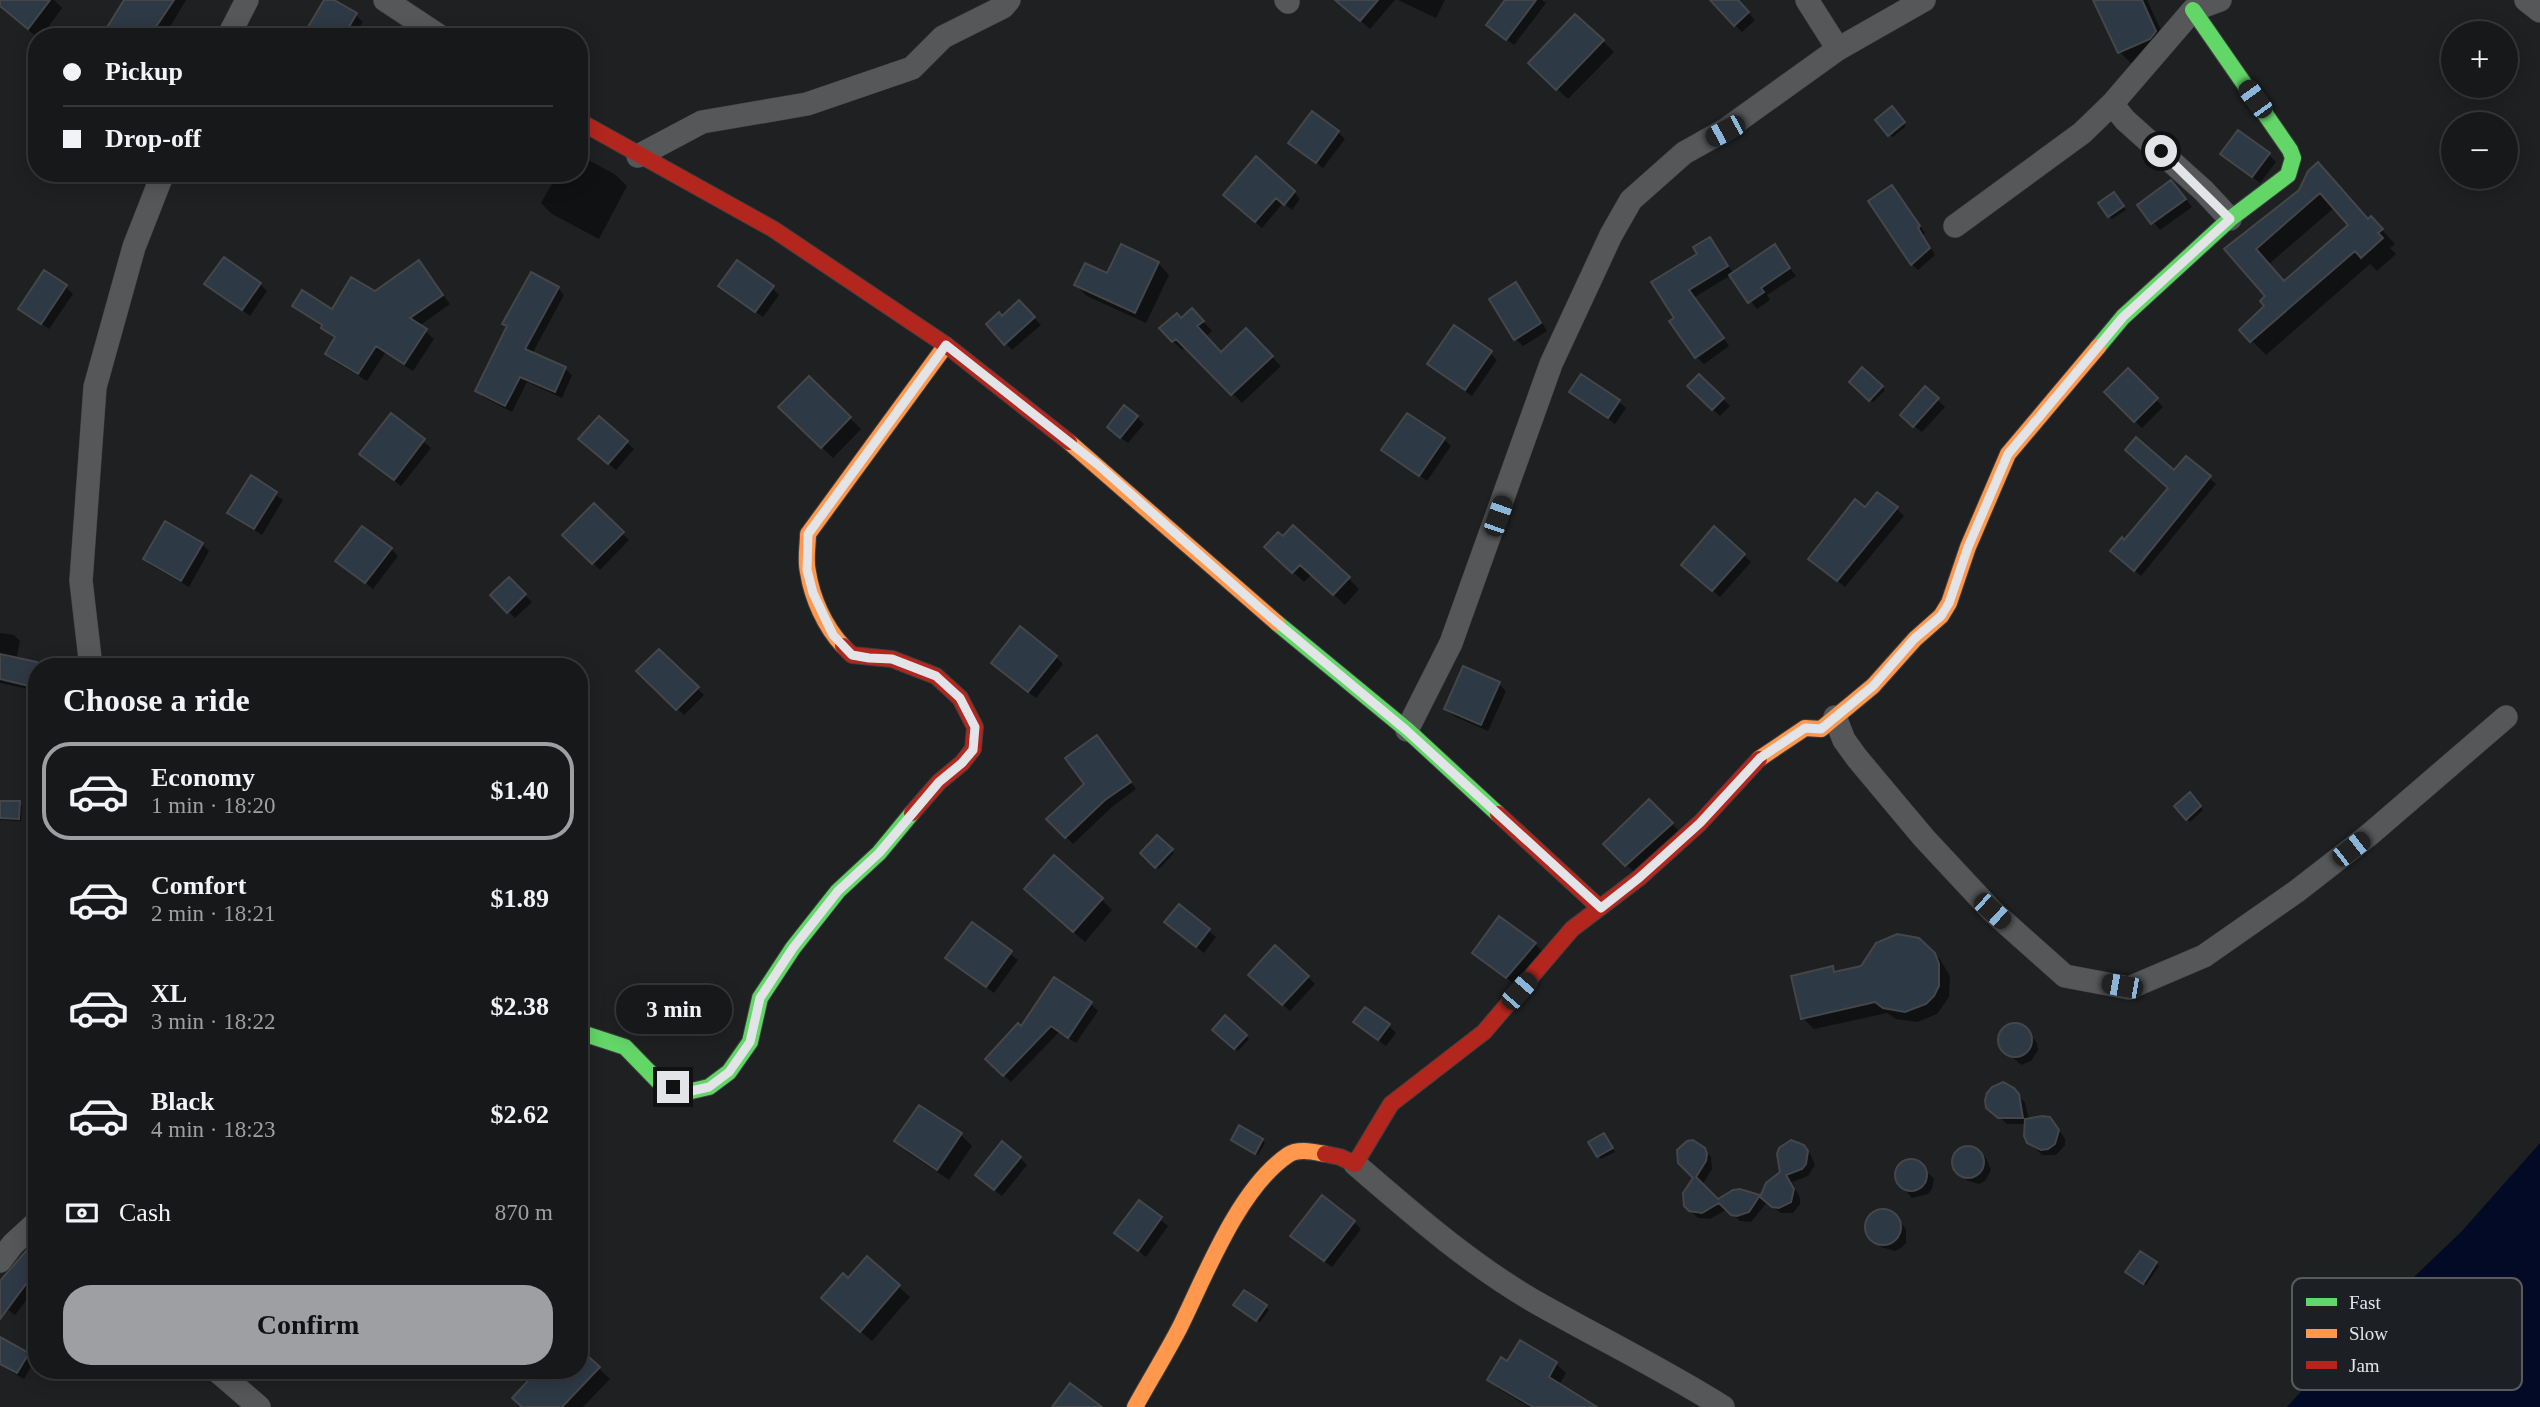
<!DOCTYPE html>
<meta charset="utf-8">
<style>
body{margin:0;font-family:"Times New Roman",serif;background:#232527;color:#f1f3f6;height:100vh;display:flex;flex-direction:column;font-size:26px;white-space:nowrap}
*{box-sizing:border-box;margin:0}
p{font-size:23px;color:#9ea0a2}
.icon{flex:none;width:38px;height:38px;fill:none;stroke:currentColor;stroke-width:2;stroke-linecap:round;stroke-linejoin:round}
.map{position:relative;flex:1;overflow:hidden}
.drawer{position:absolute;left:28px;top:658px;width:560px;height:721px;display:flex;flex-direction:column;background:#16181a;border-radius:28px;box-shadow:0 4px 18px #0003,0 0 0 2px #353739}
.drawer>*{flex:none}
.hud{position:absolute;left:28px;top:28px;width:560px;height:154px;border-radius:28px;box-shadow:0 4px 18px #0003,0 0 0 2px #353739;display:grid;align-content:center;height:154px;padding:0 35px;background:#16181a}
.tools{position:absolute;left:2441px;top:21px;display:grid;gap:14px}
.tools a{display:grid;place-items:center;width:77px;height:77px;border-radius:50%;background:#16181a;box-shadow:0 4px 18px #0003,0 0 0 2px #353739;font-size:35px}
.end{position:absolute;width:32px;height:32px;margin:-16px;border:9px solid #e2e4e7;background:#111;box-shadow:0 0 0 4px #111}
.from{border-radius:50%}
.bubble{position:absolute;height:49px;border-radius:24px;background:#16181a;box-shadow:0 4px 18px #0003,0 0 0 2px #353739;font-size:23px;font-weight:600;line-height:49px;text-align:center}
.car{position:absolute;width:21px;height:42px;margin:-21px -10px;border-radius:9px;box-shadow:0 0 5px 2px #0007;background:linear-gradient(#222 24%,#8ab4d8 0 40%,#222 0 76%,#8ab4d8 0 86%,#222 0)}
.hud b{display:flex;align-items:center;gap:24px;height:66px;font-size:26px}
.hud b+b{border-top:2px solid #353739}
.hud i{width:18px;height:18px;background:#f1f3f6}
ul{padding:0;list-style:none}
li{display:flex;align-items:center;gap:21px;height:98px;margin:0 14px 10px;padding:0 21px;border:4px solid transparent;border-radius:28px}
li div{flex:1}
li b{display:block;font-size:26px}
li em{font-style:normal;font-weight:600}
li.selected{border-color:#9d9fa2}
li>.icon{width:63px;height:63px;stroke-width:1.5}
h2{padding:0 35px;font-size:32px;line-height:84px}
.pay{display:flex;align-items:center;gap:18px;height:77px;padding:0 35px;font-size:26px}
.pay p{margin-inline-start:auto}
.button{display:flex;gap:14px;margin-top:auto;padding:14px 35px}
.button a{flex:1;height:80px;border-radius:28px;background:#9d9fa2;color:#111;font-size:28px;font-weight:600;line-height:80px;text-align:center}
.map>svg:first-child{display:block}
.water{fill:#030a25}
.shadow{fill:#0007;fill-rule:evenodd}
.building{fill:#2e3946;stroke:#444648;stroke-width:2;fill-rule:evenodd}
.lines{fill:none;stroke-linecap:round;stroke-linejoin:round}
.street-casing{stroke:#3c3e3f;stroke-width:24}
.fast-casing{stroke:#3c3e3f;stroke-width:18}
.slow-casing{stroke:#3c3e3f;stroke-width:18}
.jam-casing{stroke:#3c3e3f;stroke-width:18}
.street{stroke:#555759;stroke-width:23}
.fast{stroke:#63d668;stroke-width:16}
.slow{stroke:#ff974d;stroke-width:16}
.jam{stroke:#b3261e;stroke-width:16}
.route{stroke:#e2e4e7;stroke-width:9}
.key{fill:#1c2024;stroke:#575b5e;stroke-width:2}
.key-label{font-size:19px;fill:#e2e4e7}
</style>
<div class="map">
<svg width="2540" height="1407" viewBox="0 0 2540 1407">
<rect width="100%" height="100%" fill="#1e2022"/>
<path class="water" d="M2540,1143V1407H2287L2344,1344L2462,1231Z"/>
<path class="shadow" d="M0,0H54L62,8L41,37H37L0,7Z
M128,0H186L164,37H104Z
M326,0H331L356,15L363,22L353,37H304Z
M1337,0H1395L1370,29Z
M1398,0H1445L1436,18Z
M1507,0H1542L1546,3L1514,45L1496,32Z
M1721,0H1737L1755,20L1742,32L1735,25Z
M2105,0H2147L2167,43L2161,49L2131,63L2120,52Z
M1603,41L1614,52L1568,99L1530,63Z
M1895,111L1906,126L1893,137L1890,135Z
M1338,132L1345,139L1323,168L1291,143Z
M37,142V161L30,154Z
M2222,154L2269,155L2276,162L2260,183Z
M579,155L616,175L627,186L599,239L552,214L541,203L558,173H579Z
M2310,172L2369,220L2371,218L2395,244L2390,248L2396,254L2377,271L2370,264L2266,355L2241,330L2267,307L2268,297L2227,250L2300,191ZM2335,207L2351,225L2285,282L2269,264Z
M56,173H77L73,182Z
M1892,187L1925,233L1923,235L1935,255L1918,270L1912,264Z
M2178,189L2192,207L2160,230L2139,205Z
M1294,192L1300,199L1292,210L1283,203L1262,228L1232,202Z
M2117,197L2126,210L2112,219L2109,216Z
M1710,239L1734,274L1774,247L1796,276L1767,295L1770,300L1757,309L1731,275L1695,297L1729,346L1704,364L1697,357L1676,318L1699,254Z
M418,262L450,304L419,326L434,339L413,371L385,353L367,381L335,362L327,354L336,339L294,305L332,312L375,293Z
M1158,263L1169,275L1146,323L1087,296L1076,285Z
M207,284H260L267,291L250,316Z
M1515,284L1522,291L1547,331L1523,346L1516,339Z
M66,287L73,294L49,329L20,308Z
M558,288L564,295L532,354L565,369L572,375L562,398L527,382L512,412L483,397L477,391L508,327L505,324Z
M772,288L779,295L763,317L728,293Z
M1019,303L1041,325L1012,350L988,324L1002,318Z
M1192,310L1212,331L1205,337L1221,354L1246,331L1281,366L1242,403L1186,347L1182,350L1173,341L1181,320Z
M1490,353L1497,360L1472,396L1436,370Z
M1862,369L1885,390L1873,402L1851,382Z
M2128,371L2163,407L2142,428L2106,392Z
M1699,376L1730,406L1720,416L1689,386Z
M809,378L861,429L833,458L781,407Z
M1926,389L1945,407L1922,432L1909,422Z
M1571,392L1618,401L1626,408L1615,424Z
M392,416L431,448L401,486L369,461Z
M1137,417L1144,424L1128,443L1116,434Z
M599,418L634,449L616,470L587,446Z
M1444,439L1451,446L1427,481L1383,450Z
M2186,458L2216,484L2141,576L2119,557L2124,542L2170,489L2174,473Z
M251,478L283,500L262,535L229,513Z
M594,505L629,540L600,570L565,535Z
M1897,509L1904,516L1845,587L1810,559Z
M1714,529L1751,562L1720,597L1690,571Z
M202,544L209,551L189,587L152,566L145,559Z
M391,549L398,556L373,589L337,561Z
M1278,558L1348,578L1359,589L1345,605L1312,574L1304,582Z
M509,579L532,602L515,618L492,595Z
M0,633L14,635L20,641L16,660L43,667H37V691L0,683Z
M662,654L704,695L684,715L639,671Z
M1056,657L1063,664L1036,698L1000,670Z
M1499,684L1506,691L1488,731L1454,716L1446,709Z
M1096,737L1136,789L1112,807L1073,844L1049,819L1086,784Z
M2190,795L2203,810L2190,822L2176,806Z
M1649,801L1683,835L1637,875L1606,844Z
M0,802L19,803L22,806L21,821L0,820Z
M1157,837L1174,853L1159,869L1142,853Z
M1101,899L1112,910L1085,942L1037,900Z
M1179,907L1216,937L1204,953L1174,929Z
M972,925L1018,960L994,993L955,965Z
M1535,944L1542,951L1514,984L1474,953Z
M1927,946L1939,958L1950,976L1949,997L1937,1014L1917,1022L1896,1019L1887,1013L1814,1029L1803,1018L1833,968L1838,973Z
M1308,977L1315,984L1290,1011L1257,982Z
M1091,1004L1098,1011L1076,1043L1059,1032L1011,1082L987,1059Z
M1225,1018L1249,1039L1238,1051L1215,1030Z
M1355,1022L1389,1026L1396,1033L1386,1046Z
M2013,1026L2026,1030L2037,1043L2038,1050L2031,1061L2021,1065L2000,1045L1999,1039L2007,1028Z
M2013,1089L2025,1103L2029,1120L2057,1127L2065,1139V1145L2056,1155H2042L2029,1142L2027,1124H2007L1993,1111Z
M961,1135L972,1146L949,1180L907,1152L896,1141Z
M1607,1138L1615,1152L1601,1159L1590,1142Z
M1262,1140L1265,1143L1258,1155L1236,1143Z
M1803,1146L1810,1154L1815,1165L1808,1176L1792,1182L1800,1198V1204L1793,1213H1781L1767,1202L1751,1222L1740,1221L1727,1209L1710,1219L1698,1218L1686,1206L1703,1149L1711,1157L1712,1169L1702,1185L1718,1201L1759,1197L1761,1199L1768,1184L1781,1173Z
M1965,1147L1978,1151L1986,1158L1991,1170L1985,1181L1979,1184L1966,1180L1953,1164L1955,1155Z
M1020,1158L1027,1165L1002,1196L984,1182Z
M1907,1162L1919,1164L1934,1179L1932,1189L1928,1194L1912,1198L1898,1182L1896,1176L1901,1164Z
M1139,1202L1168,1226L1146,1257L1116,1233Z
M1880,1211L1892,1212L1906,1229V1243L1901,1248L1895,1251L1881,1247L1873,1239L1867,1226L1874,1214Z
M1354,1222L1361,1229L1332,1267L1299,1243Z
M867,1259L910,1297L872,1341L834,1309L849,1281Z
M37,1261V1286L15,1315L0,1304V1285Z
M2156,1263L2159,1266L2146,1285L2131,1275Z
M1266,1307L1269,1310L1260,1322L1238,1308Z
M0,1339L27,1355L34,1362L24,1379L0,1365Z
M1521,1342L1556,1364L1566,1373L1559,1385L1594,1407H1529L1499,1389L1489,1379L1508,1363Z
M579,1350L610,1379L583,1407H524L539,1372L537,1370H579Z
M318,1370H331L326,1376Z"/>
<path class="building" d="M0,0H50L28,29L0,6Z
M124,0H174L149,37H101Z
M324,0H334L357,13L343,37H302Z
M1335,0H1378L1360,21Z
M1505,0H1536L1506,40L1486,25Z
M1710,0H1738L1749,12L1734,26Z
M2093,0H2142L2156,31L2150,39L2118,53Z
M1575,14L1604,40L1556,90L1528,63Z
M1892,106L1905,122L1888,136L1875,120Z
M1312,111L1339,131L1316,163L1288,143Z
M2238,130L2270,153L2252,177L2220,154Z
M1256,156L1295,191L1284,205L1276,198L1255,222L1223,195Z
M2318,162L2368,219L2371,216L2383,229L2378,233L2383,238L2361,258L2355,251L2250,342L2239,330L2264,306L2260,301L2265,296L2224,249L2299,190L2308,171ZM2320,193L2348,225L2284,281L2256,249Z
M2171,180L2186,199L2151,224L2137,205Z
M1892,185L1920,226L1918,228L1930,248L1911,265L1868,201Z
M2114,192L2124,206L2108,217L2098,203Z
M1710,237L1728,266L1689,290L1724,338L1695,358L1669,321L1674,318L1651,282L1697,254L1693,247Z
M1121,244L1159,262L1135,313L1074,285L1085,263L1107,273Z
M1775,244L1790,268L1761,288L1764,292L1748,303L1729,275Z
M224,257L261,283L242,310L204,284Z
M419,260L443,295L410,318L427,329L404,364L376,346L358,374L325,354L335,337L321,328L322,325L292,306L302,290L332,309L351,277L375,291Z
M737,260L774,286L755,312L718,286Z
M44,270L67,285L41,324L18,309Z
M531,272L559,287L525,349L566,367L555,392L520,377L505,406L475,391L507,326L502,324Z
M1516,282L1541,323L1514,340L1489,299Z
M1019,300L1035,317L1004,345L986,324L999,312L1002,316Z
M1192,308L1204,321L1197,326L1221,352L1246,328L1273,356L1231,395L1176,339L1172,342L1159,328L1177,313L1181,318Z
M1454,325L1492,351L1465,390L1427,364Z
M1862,367L1883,386L1869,401L1849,382Z
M2128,368L2158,398L2134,422L2104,392Z
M1581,374L1620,400L1608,418L1569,392Z
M1699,374L1724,398L1712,410L1687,386Z
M809,376L851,417L821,448L778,407Z
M1925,386L1939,398L1913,427L1900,415Z
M1124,405L1138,416L1120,438L1107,427Z
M391,413L425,439L394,480L359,454Z
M1407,413L1445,438L1419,476L1381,450Z
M599,416L628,441L608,464L578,439Z
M2136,437L2174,470L2186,456L2211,476L2134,571L2110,551L2122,537L2124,540L2168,488L2125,450Z
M251,475L277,492L254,529L227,513Z
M1877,492L1898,507L1837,581L1808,559L1855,499L1865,507Z
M594,503L624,532L592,564L562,535Z
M165,521L203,543L181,581L143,559Z
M1293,525L1350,577L1333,595L1300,565L1292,573L1264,547L1278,532L1283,536Z
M362,526L392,548L365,583L335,561Z
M1714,526L1745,554L1712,591L1681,565Z
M509,577L526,594L507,613L490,595Z
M1020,626L1057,656L1028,692L991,663Z
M659,649L699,687L676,710L636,671Z
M0,654L37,662V688L0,679Z
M1463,666L1500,682L1481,725L1444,709Z
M1097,735L1131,782L1105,800L1065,838L1046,819L1084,784L1065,758Z
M2190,792L2201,806L2186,820L2174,806Z
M1649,799L1673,823L1625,866L1603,844Z
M0,801H20L19,819L0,818Z
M1157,835L1173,849L1155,868L1140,853Z
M1054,855L1103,898L1073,932L1024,889Z
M1179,904L1210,929L1196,947L1164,922Z
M1499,916L1536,943L1506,978L1472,953Z
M972,922L1012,951L986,987L945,958Z
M1897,934L1919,938L1935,953L1939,964V986L1934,996L1926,1004L1905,1012L1883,1008L1875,1002L1801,1019L1791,976L1833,966L1834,972L1861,966L1876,943Z
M1275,945L1309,976L1282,1005L1248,975Z
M1054,977L1092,1002L1068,1038L1051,1026L1003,1076L985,1059L1018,1023L1021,1026Z
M1365,1007L1390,1024L1378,1040L1353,1022Z
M1225,1015L1247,1035L1234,1049L1212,1030Z
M1998 1040a17 17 0 1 1 34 0a17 17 0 1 1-34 0Z
M2003,1082L2014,1088L2019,1094L2023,1118H1998L1986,1108L1985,1100L1987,1093L1992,1087Z
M919,1105L962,1133L937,1170L894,1141Z
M2042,1116L2050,1117L2059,1130L2055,1144L2048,1149L2041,1150L2027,1143L2024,1136L2025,1119Z
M1239,1125L1263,1139L1255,1154L1231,1140Z
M1604,1133L1613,1148L1597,1157L1588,1142Z
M1693,1140L1705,1148L1707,1154L1706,1161L1696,1177L1718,1199L1733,1190L1740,1189L1760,1195L1749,1212L1737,1216L1731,1215L1719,1203L1702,1213L1689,1211L1684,1206L1683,1193L1693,1178L1678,1163L1677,1150L1687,1141Z
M1791,1140L1804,1145L1808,1151L1806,1164L1802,1169L1786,1175L1794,1189L1791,1202L1779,1208L1772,1207L1760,1197L1766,1183L1780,1172L1777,1154L1779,1148Z
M1002,1141L1021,1157L994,1190L975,1175Z
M1952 1162a16 16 0 1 1 32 0a16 16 0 1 1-32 0Z
M1895 1175a16 16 0 1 1 32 0a16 16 0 1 1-32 0Z
M1322,1195L1355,1221L1324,1261L1290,1236Z
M1139,1200L1162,1217L1138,1251L1114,1233Z
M1865 1227a18 18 0 1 1 36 0a18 18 0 1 1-36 0Z
M26,1251L37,1259V1269L0,1319V1281Z
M2140,1251L2157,1262L2143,1284L2125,1272Z
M867,1256L900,1285L860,1332L821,1298L843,1273L848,1278Z
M1244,1290L1267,1305L1256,1321L1233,1305Z
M0,1337L29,1353L17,1373L0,1364Z
M1520,1340L1557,1362L1549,1377L1597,1407H1533L1487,1380L1501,1357L1507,1361Z
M579,1348L600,1367L562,1407H522L512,1398L538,1370H579Z
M1070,1383L1102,1407H1052Z"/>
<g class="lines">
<g class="street-casing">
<path id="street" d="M385,0L441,37
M1286,0L1288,2
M1807,0L1838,49
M2526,0L2540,11
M228,37L247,0
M2112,104L2125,120L2204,191L2230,219
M638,156L702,122L807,104L912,68L943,37L1003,7L1009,0
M1955,226L2082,133L2112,104L2193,10L2220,0
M91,667L81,581L95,387L134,247L163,173
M1835,717L1844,740L1857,758L1924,838L1992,911L2065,976L2129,988L2204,956L2297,891L2369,835L2506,717
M1407,730L1451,643L1551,364L1611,235L1631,200L1684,153L1725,130L1838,49L1924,0
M1355,1164C1412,1213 1466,1261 1532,1300C1595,1336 1661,1368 1723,1407
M0,1261L13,1244L37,1222
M216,1370L259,1407"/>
</g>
<g class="fast-casing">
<path id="fast" d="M2098,347L2123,317L2230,219L2288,175L2293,158L2290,150L2193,10
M1277,623L1407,730L1498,814
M579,1032L625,1047L659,1082L687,1092L709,1087L729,1072L750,1042L760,998L793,948L838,891L879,853L912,813"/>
</g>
<g class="slow-casing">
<path id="slow" d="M1069,442L1277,623
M843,646C825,627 812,598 808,572C805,560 808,546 808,534L946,345
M1759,759L1805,728L1821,729L1873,686L1915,639L1941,616L1949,603L1968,547L2008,454L2098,347
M1135,1407C1150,1380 1166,1354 1180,1327C1206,1274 1239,1188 1288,1155C1298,1148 1314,1152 1325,1154"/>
</g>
<g class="jam-casing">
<path id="jam" d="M579,121L773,229L946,345L1069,442
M843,646L852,655L892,659L936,676L960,698L975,727L973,749L962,763L939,782L912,813
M1498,814L1600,908
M1325,1154L1340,1157L1355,1164L1391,1104L1484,1032L1572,929L1639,878L1700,823L1759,759"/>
</g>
<use href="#street" class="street"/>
<use href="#fast" class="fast"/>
<use href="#slow" class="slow"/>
<use href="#jam" class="jam"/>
</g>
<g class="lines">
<path class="route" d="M673,1087L687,1092L709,1087L729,1072L750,1042L760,998L793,948L838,891L879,853L939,782L962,763L973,750L975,727L960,698L936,676L892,659L869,658L852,655L833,635L813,593L807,570L808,534L946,345L1097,464L1269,616L1406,730L1601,908L1639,878L1700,823L1760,758L1805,728L1821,729L1873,686L1914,639L1941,616L1949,603L1968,547L2008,454L2123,317L2230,219L2161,151"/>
</g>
<rect x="2292" y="1278" width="230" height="112" rx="10" class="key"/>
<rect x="2306" y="1298" width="31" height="8" fill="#63d668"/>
<rect x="2306" y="1329" width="31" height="9" fill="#ff974d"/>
<rect x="2306" y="1361" width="31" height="8" fill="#b3261e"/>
<g class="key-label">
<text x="2349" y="1309">Fast</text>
<text x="2349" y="1340">Slow</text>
<text x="2349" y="1372">Jam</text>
</g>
</svg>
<div class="tools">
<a>+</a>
<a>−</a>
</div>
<i class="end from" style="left:2161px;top:151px"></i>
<i class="end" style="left:673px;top:1087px"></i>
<div class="bubble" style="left:616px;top:985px;width:116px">3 min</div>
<i class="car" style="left:2255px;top:99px;rotate:324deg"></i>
<i class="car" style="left:1725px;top:131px;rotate:242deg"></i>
<i class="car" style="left:1498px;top:516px;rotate:19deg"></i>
<i class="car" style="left:2351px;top:849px;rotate:52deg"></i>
<i class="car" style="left:1992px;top:911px;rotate:132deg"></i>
<i class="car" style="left:2122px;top:986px;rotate:280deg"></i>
<i class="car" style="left:1519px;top:991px;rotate:41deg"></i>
<div class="hud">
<b><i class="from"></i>Pickup</b>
<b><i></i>Drop-off</b>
</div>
<section class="drawer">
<h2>Choose a ride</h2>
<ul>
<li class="selected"><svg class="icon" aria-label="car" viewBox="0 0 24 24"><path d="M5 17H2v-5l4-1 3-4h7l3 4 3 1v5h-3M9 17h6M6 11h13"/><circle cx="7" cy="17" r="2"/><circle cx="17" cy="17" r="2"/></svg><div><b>Economy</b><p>1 min · 18:20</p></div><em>$1.40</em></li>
<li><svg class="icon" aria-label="car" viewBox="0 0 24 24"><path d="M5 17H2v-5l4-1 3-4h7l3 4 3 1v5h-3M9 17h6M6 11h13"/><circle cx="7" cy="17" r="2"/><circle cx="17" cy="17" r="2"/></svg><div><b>Comfort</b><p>2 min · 18:21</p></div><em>$1.89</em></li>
<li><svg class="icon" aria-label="car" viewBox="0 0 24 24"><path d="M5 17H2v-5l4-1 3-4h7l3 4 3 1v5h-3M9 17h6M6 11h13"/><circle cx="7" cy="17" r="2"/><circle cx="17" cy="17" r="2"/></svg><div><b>XL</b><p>3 min · 18:22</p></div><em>$2.38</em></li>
<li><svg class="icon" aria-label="car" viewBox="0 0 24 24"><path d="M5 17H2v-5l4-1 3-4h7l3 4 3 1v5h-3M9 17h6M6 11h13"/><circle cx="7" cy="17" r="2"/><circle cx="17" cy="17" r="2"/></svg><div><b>Black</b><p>4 min · 18:23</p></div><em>$2.62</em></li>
</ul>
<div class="pay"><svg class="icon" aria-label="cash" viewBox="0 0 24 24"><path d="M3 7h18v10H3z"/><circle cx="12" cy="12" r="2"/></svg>Cash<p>870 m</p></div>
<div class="button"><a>Confirm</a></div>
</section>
</div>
